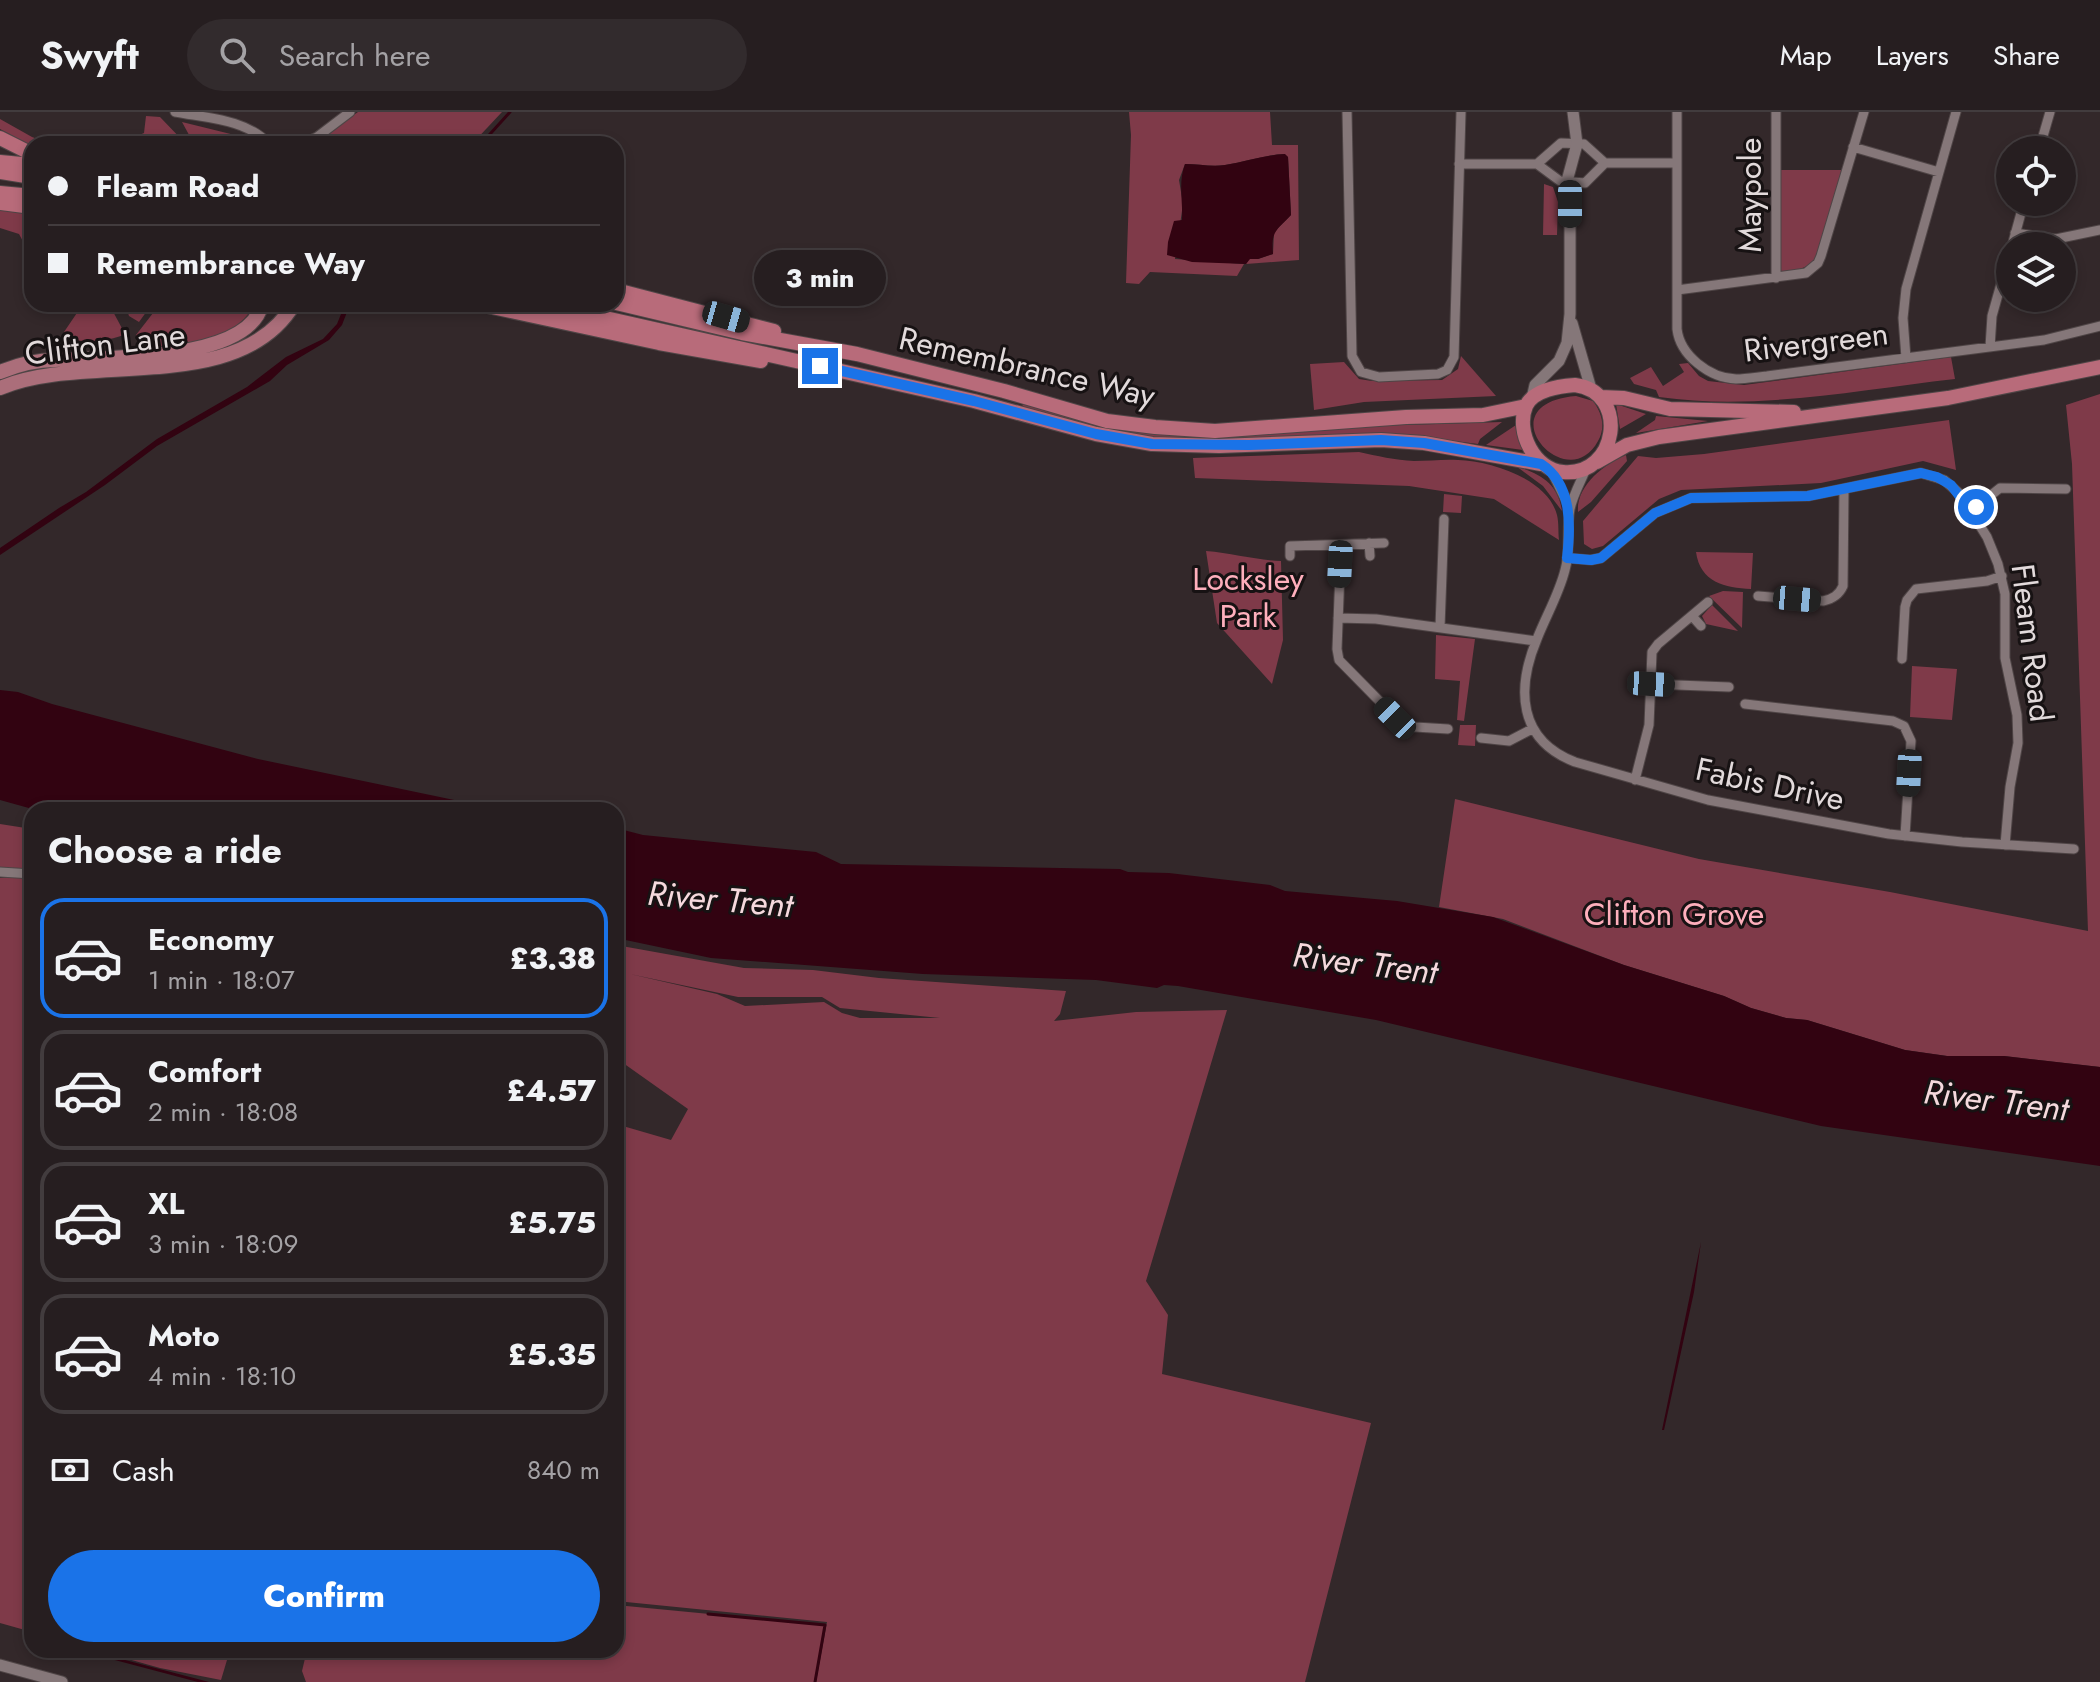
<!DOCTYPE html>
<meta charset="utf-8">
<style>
body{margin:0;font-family:Jost,sans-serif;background:#322b2d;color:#f1f3f6;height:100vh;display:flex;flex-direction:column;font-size:30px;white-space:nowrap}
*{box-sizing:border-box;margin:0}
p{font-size:26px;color:#a4a2a5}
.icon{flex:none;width:44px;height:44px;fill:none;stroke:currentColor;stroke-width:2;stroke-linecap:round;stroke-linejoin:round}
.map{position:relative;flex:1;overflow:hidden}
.panel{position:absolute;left:24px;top:690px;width:600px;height:856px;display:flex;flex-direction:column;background:#261e20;border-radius:24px;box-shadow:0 4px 12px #0003,0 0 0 2px #423c3e}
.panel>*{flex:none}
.guide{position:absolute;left:24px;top:24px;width:600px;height:176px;border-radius:24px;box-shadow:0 4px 12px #0003,0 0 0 2px #423c3e;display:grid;align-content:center;height:176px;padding:0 24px;background:#261e20}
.buttons{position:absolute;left:1996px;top:24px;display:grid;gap:16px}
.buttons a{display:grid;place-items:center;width:80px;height:80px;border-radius:50%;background:#261e20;box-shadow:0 4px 12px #0003,0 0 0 2px #423c3e;font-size:40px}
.end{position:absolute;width:36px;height:36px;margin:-18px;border:10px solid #1a73e8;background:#fff;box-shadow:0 0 0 4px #fff}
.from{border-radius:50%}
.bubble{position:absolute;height:56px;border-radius:28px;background:#261e20;box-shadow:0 4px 12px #0003,0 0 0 2px #423c3e;font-size:26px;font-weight:800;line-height:56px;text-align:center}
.car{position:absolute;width:24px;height:48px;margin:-24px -12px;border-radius:10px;box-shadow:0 0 6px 2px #0007;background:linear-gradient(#222 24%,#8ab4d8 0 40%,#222 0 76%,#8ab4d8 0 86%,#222 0)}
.guide b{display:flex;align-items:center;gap:28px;height:76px;font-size:30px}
.guide b+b{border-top:2px solid #423c3e}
.guide i{width:20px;height:20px;background:#f1f3f6}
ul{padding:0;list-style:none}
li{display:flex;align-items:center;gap:24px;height:120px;margin:0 16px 12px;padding:0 8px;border:4px solid #423c3e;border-radius:24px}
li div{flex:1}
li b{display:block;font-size:30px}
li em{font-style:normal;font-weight:800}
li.selected{border-color:#1a73e8}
li>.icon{width:72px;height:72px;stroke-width:1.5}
h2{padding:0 24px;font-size:36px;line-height:96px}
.pay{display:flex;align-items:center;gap:20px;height:88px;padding:0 24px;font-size:30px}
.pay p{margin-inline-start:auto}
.button{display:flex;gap:16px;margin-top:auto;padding:16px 24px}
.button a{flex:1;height:92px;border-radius:48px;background:#1a73e8;color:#fff;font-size:32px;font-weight:800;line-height:92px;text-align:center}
header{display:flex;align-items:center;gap:48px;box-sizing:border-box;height:112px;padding:0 40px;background:#261e20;border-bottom:2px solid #423c3e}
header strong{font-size:38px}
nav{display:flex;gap:44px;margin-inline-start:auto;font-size:28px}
.search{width:560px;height:72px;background:#322b2d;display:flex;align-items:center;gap:20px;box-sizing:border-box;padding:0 28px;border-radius:44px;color:#a4a2a5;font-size:30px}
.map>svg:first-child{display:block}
.green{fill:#7f3a49;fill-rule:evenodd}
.water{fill:#320311}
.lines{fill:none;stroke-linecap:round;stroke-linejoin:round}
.stream{stroke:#320311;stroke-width:3}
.minor-casing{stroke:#4f4546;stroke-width:11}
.tertiary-casing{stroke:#4f4546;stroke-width:13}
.primary-casing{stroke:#4f4546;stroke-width:16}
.trunk-casing{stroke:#4f4546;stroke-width:16}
.minor{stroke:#857779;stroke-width:9}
.tertiary{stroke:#857779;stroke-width:11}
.primary{stroke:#ab6e7a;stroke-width:14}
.trunk{stroke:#b86b7a;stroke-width:14}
.route{stroke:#1a73e8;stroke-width:10}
.labels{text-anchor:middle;stroke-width:6;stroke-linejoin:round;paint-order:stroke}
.street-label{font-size:32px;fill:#e2dadb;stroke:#171213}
.park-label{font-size:32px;fill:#feafbc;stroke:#171213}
.water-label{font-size:34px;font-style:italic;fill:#f5d9dd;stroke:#171213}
</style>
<header>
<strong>Swyft</strong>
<div class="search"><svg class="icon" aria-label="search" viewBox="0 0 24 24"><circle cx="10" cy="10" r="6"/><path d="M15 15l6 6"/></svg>Search here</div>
<nav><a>Map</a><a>Layers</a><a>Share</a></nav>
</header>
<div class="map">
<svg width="2100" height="1570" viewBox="0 0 2100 1570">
<rect width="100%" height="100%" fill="#33282a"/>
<path class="green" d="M358,0H502L472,32H312Z
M1129,0H1270L1272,33H1298L1299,148L1246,152L1249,147H1258L1273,142L1274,120L1291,103L1288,45L1284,42C1264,43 1246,50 1225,53C1212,55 1198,52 1185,52L1179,68L1183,92L1175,147L1244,152L1237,164L1150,160L1139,172L1126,171L1131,23Z
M146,4L160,5L186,32H123L132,22L137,24L144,21Z
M0,7L32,25L51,32L32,34L0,17Z
M182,10L251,27L257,32H194Z
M1780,58H1842L1818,142C1809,158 1797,158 1780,160Z
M1544,72L1553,75L1558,90L1557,123H1543Z
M0,96L32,102V146L19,122L0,116Z
M83,192H109L125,222C111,230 78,231 63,226L64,220Z
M125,192H152L139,210L129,204Z
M160,192H234L249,201C226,232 177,235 141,239L136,223Z
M1461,244L1496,284L1364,290L1314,298L1310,252L1344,250L1359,267L1372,269L1442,268L1458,257Z
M1951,245L1955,267C1857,278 1757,299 1659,285L1656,278L1634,272L1630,266L1651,255L1663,274L1684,260L1679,252L1688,251L1699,264L1708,269L1744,273Z
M2100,282V955L2004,944H1947L1905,938L1807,908L1786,906L1751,896L1724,884L1624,853L1503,807L1439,795L1455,687L1699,747L1890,780L2088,819L2072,352L2066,293Z
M1576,284L1593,289C1602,301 1606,315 1598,329C1567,387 1483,292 1576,284Z
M1023,292L1099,313L1144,321L1206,325L1368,314L1502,310L1480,327L1478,332L1423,325L1236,328L1161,326L1113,318L1022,295Z
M1616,292L1646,302L1620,317Z
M1656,304L1708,309L1636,321L1655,308Z
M1949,308L1956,358L1923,349L1821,371L1681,378L1659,387L1603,434L1592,437L1584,432L1583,409L1638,344L1656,346L1704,342Z
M1516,313L1523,338L1486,333Z
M1359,340C1377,344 1395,348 1414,349C1429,349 1444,347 1458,348C1491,349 1548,367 1557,403C1559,411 1558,420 1559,428L1494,387L1409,374L1195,366L1193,346Z
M1626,343L1627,349L1591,390L1578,400C1576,374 1604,352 1626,343Z
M1516,354C1540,362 1558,371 1562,399L1543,374Z
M1444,382L1462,384L1461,401L1443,400Z
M1206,439C1232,441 1255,448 1281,449L1283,528L1272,572L1217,511Z
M1696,440L1753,441L1751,477C1725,476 1700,470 1696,440Z
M1723,479L1743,480L1742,516L1709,484Z
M1712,493L1738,519L1706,512L1702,504Z
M1436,523L1475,527L1464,609L1457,608L1460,569L1435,567Z
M1912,554L1957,557L1952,608L1910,605Z
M1460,613H1476L1475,634L1458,633Z
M0,712L32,717V758L0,757Z
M10,765L32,767V1520L0,1511V766Z
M616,833L744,856L813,858L879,866L1066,879L1060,902L1054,909L1136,900L1227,898L1146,1169L1168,1203L1162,1262L1371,1311L1305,1570H816L827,1510L616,1489V1012L671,1028L688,997L616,946ZM630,862L738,885H822L840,896L940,906H860L842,901L824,890L745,894L717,882Z
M616,1493L825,1513L815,1570H306L302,1559L307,1538H616Z
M96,1538H230L221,1568L160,1556Z"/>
<path class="water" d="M1285,42L1288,45L1291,103C1276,119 1271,119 1273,142L1258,147H1250L1246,152L1192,150L1167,143L1168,130L1174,109L1182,108C1183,88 1178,71 1185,52C1198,52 1212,55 1225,53C1246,50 1264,43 1285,42Z
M345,192L354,196L347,200L342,213L329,228L287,253L270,269L157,334L105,373L0,443V436L59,396L86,380L157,327L247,275L286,245L323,227L337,212Z
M0,578L18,580L52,592L258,647L502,698H36L0,688Z
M616,716L643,723L816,740L841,752L1120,757L1128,760L1169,761L1270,773L1285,779L1397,789L1493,805L1624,853L1724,884L1751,896L1786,906L1807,908L1905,938L1947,944H2004L2100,955V1054L1821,1014L1376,908L1178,874L1164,873L1157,876L1096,868L923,862L711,846L616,826Z
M1701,1130L1694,1180L1666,1309L1664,1318H1662Z
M77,1538H87L209,1570H198Z"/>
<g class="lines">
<path class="stream" d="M481,32L510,0
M708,1502L825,1513L815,1570"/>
<g class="minor-casing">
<path id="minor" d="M175,0C207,6 246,7 269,32
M1347,0L1352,244L1361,260L1379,265L1438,262L1447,258L1454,245L1461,0
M1677,0V217C1680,243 1709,266 1736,267C1746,267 1757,265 1767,264L2044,228L2100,214
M302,32L317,25L350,0
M1853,35L1939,60
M2039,38L2050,0
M1459,52H1537L1560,69L1585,71L1605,51
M1537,52L1561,31L1584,32L1605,51H1677
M2015,121L2056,127L2100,118
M2012,134L2024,90
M1776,166V0
M1677,178L1806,161L1818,151L1821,144L1864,0
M1990,235L1992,204L2010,140
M1906,246L1903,206L1906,177L1956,0
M1586,357C1581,369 1573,383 1570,397C1566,417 1571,438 1565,458C1559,482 1546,504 1537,527C1516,577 1518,628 1575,650L1708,688L1889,722L1962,730L2074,737
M1551,358L1570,397
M1971,399L2000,376L2066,377
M1369,431L1370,444
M1341,433L1337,537L1339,548L1399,609L1415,615L1448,617
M1290,444V434L1384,431
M1567,446L1591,448L1601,446L1655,401L1691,386L1808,384L1921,361L1944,368L1960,382L1987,425L1998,452L2005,482V546L2017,603L2018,631L2010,675L2005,733
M1758,484L1823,489C1833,487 1839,483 1843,474L1844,378
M1692,504L1701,514
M1338,506L1376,507L1536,529
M1440,515L1444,407
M1902,547L1905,495L1907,488L1916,477L1987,469L2002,464
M1651,572L1729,575
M1745,592L1893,609L1904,614L1911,629L1905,724
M1481,626L1509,629L1532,617
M1635,668L1649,613L1652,540L1658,532L1708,490
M0,760L32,762"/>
</g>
<g class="tertiary-casing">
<path id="tertiary" d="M1572,211L1591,277
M1532,286L1535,273L1559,249L1567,231L1570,202V92L1567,69L1577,32L1573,0
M0,1553L62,1570"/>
</g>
<g class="primary-casing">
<path id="primary" d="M0,260C17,253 36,248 55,248C102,245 248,251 262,192
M0,276C86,239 238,285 294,192"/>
</g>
<g class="trunk-casing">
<path id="trunk" d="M0,26L32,42
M0,50L32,53
M0,60L32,65
M0,81L32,84
M0,91L32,95
M616,178L774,219
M616,191L742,221L857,242L1004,279L1107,309L1155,315L1215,319L1406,305L1483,303L1526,294
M478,192L659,231L761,249
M543,192L974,289L1096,322L1152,332L1219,334L1381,328L1424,331L1541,352
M1575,273C1630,280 1618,365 1563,360C1535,358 1515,320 1526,294C1533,278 1560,274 1575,273Z
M1600,285L1624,286L1670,297L1794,300
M1597,350L1627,333L1659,325L1948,286L2100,255"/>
</g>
<use href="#minor" class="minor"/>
<use href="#tertiary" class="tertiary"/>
<use href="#primary" class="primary"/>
<use href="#trunk" class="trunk"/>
</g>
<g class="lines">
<path class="route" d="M820,254L974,289L1096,322L1152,332L1249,333L1381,328L1424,331L1541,352C1572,372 1571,413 1567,446L1591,448L1601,446L1655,401L1691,386L1808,384L1921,361L1937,365L1951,373L1971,399L1976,395"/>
</g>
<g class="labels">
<g class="street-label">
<text transform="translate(1750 83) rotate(-90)" y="11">Maypole</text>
<text transform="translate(1816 230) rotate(-7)" y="11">Rivergreen</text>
<text transform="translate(105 232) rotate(-7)" y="11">Clifton Lane</text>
<text transform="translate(1027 255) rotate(13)" y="11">Remembrance Way</text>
<text transform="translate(2032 531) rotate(83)" y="11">Fleam Road</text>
<text transform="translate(1770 672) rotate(12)" y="11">Fabis Drive</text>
</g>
<g class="park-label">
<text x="1248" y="478">Locksley<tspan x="1248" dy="37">Park</tspan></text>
<text x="1674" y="813">Clifton Grove</text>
</g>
<g class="water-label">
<text transform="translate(720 787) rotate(5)" y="12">River Trent</text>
<text transform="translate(1365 851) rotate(7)" y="12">River Trent</text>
<text transform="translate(1996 988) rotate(7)" y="12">River Trent</text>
</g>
</g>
</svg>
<div class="buttons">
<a><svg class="icon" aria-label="locate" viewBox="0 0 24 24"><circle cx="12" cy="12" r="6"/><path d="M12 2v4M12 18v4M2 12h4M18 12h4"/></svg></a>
<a><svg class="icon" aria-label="layers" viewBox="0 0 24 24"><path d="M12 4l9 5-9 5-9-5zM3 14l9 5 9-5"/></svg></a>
</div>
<i class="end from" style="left:1976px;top:395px"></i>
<i class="end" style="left:820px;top:254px"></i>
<div class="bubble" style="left:754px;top:138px;width:132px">3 min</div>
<i class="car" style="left:1570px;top:92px;rotate:180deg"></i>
<i class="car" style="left:726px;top:205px;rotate:106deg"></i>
<i class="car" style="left:1340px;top:452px;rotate:183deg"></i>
<i class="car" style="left:1797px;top:487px;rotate:95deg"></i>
<i class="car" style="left:1651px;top:572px;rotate:93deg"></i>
<i class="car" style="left:1395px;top:606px;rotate:315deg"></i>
<i class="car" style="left:1909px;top:661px;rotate:183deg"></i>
<div class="guide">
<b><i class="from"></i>Fleam Road</b>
<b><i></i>Remembrance Way</b>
</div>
<section class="panel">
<h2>Choose a ride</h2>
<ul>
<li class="selected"><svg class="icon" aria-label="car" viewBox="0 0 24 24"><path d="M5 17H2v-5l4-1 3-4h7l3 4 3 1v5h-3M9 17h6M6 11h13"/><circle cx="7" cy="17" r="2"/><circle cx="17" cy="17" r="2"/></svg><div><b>Economy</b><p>1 min · 18:07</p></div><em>£3.38</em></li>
<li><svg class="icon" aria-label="car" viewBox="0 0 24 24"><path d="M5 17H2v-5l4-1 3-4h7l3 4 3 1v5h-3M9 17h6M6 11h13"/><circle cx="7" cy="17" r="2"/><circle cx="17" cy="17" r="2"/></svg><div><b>Comfort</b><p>2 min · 18:08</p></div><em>£4.57</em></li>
<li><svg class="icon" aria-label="car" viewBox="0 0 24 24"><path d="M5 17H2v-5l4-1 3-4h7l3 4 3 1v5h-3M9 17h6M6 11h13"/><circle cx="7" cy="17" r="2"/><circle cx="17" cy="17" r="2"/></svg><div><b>XL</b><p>3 min · 18:09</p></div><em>£5.75</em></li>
<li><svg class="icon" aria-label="car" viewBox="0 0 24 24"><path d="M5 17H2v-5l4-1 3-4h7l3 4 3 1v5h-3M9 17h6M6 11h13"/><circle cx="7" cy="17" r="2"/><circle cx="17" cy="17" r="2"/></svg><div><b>Moto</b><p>4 min · 18:10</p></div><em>£5.35</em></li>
</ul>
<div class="pay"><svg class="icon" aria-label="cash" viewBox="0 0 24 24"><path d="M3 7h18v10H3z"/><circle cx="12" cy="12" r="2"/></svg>Cash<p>840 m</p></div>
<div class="button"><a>Confirm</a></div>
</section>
</div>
